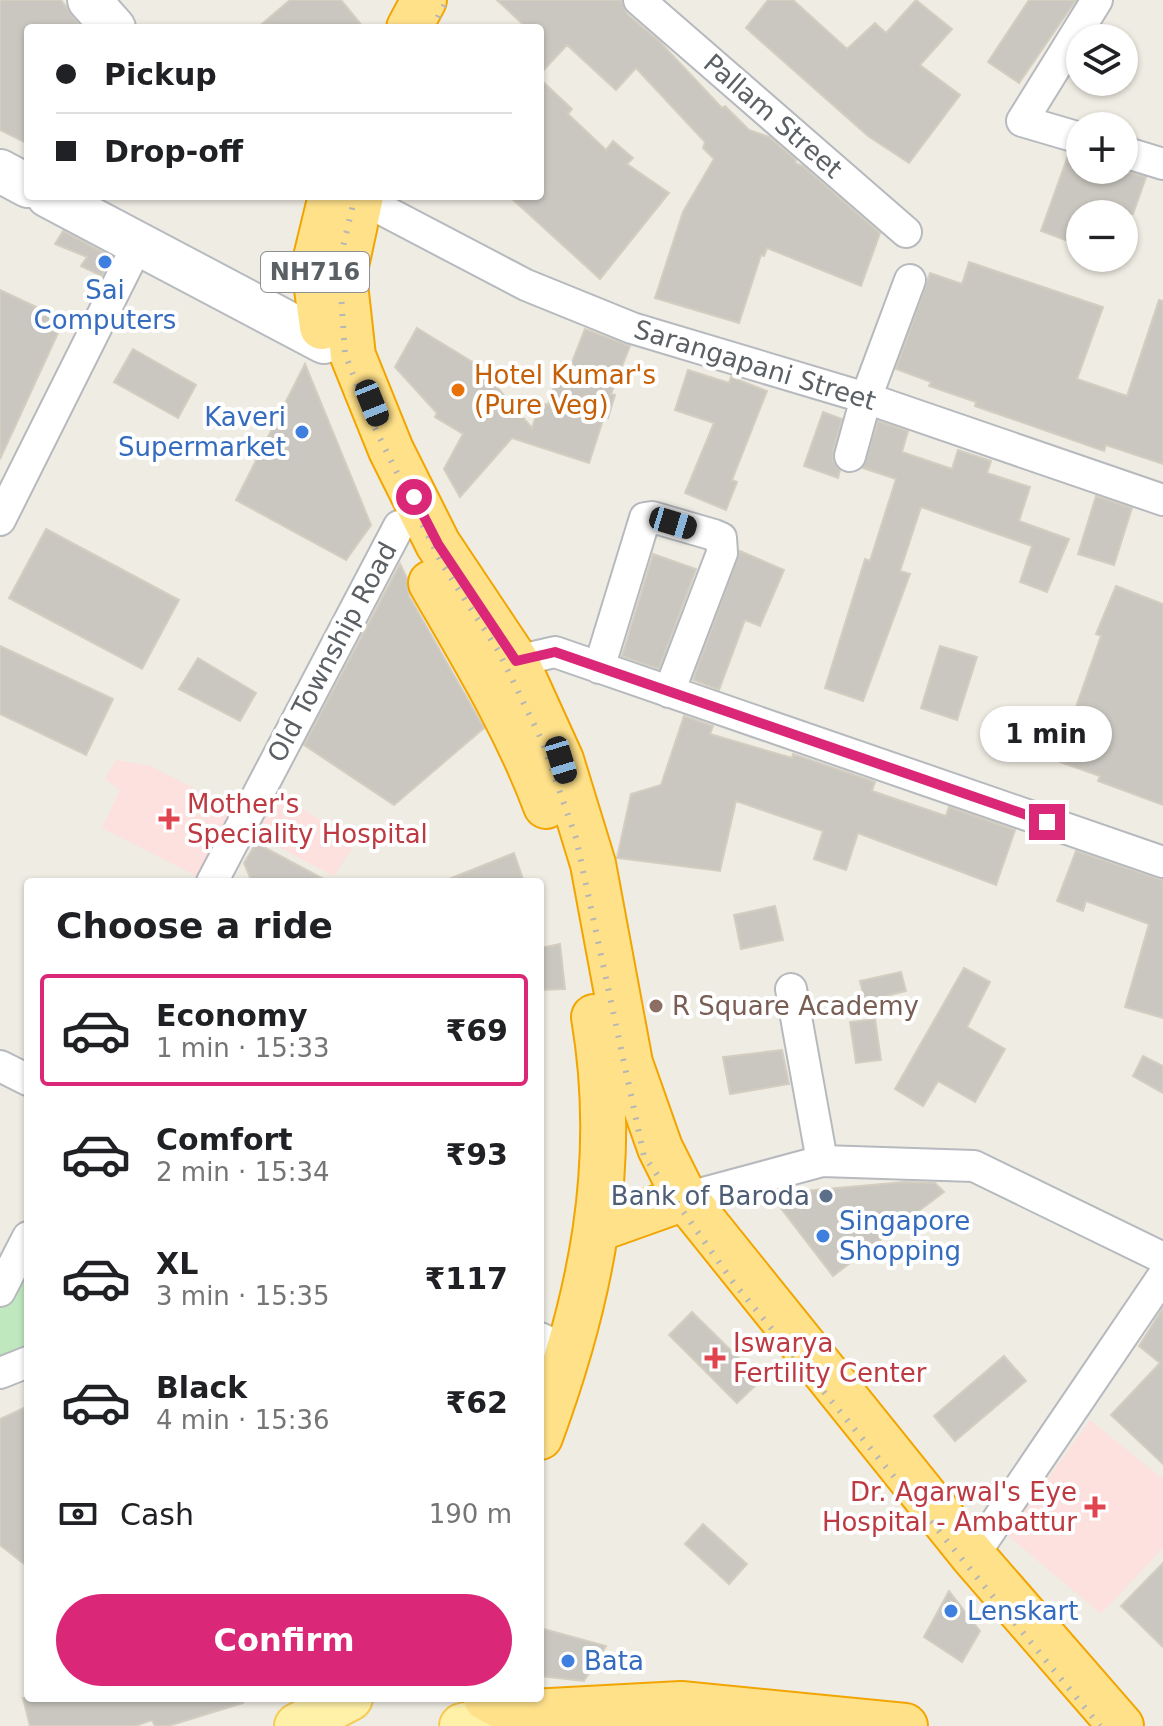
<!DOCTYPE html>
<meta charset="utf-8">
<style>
body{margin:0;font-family:"DejaVu Sans",sans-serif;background:#f6f6f6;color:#202124;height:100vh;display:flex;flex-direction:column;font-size:30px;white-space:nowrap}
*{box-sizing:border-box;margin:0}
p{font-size:26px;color:#757577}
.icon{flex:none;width:44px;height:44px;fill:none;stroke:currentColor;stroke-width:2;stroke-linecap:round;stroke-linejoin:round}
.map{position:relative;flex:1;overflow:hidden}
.drawer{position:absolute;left:24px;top:878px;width:520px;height:824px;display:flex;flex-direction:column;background:#fff;border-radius:8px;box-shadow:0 2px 6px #0004}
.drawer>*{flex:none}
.guide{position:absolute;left:24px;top:24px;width:520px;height:176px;border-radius:8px;box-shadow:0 2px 6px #0004;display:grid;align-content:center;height:176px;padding:0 32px;background:#fff}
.controls{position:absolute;left:1066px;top:24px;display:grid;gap:16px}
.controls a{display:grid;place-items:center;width:72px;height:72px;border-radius:50%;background:#fff;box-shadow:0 2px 6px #0004;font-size:40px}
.end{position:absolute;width:36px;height:36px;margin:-18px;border:10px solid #db2777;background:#fff;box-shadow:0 0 0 4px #fff}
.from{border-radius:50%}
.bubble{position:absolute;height:56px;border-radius:28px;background:#fff;box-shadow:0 2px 6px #0004;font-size:26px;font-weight:700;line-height:56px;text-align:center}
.car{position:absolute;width:24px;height:48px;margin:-24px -12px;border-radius:10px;box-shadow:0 0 6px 2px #0007;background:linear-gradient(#222 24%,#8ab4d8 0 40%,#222 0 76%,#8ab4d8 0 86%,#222 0)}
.guide b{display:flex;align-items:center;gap:28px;height:76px;font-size:30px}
.guide b+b{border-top:2px solid #e0e0e0}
.guide i{width:20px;height:20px;background:#202124}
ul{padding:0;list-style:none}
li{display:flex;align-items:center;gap:24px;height:112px;margin:0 16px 12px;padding:0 16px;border:4px solid transparent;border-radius:8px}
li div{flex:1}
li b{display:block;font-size:30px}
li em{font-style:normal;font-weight:700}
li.on{border-color:#db2777}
li>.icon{width:72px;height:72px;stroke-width:1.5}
h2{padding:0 32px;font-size:36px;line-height:96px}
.pay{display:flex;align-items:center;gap:20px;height:88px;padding:0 32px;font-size:30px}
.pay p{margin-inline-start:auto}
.primary-button{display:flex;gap:16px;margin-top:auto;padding:16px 32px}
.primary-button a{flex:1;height:92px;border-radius:48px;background:#db2777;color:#fff;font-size:32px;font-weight:700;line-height:92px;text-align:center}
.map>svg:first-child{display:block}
.medical{fill:#fce1df}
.green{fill:#bfe8bf}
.building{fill:#cac7c0;stroke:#d4cec1;stroke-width:2}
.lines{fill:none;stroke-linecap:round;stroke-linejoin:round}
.street-casing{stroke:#b6babe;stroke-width:34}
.secondary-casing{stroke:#b7bbc0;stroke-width:46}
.primary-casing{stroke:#f8c953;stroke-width:48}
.highway-casing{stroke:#f2a500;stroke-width:48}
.street{stroke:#fff;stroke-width:30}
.secondary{stroke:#fff;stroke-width:42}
.primary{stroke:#fff1a8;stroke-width:44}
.highway{stroke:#ffe18a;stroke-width:44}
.rail{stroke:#b5b6b6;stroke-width:6;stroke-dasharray:2 10;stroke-linecap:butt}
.route{stroke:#db2777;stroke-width:10}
.shop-dot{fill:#3f7fe0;stroke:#fff;stroke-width:3}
.food-dot{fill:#e8710a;stroke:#fff;stroke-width:3}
.health-dot{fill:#e0444e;stroke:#fff;stroke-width:3}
.education-dot{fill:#8d6e63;stroke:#fff;stroke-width:3}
.service-dot{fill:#5c6f8a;stroke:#fff;stroke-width:3}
.labels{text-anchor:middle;stroke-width:8;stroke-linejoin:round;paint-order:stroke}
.shield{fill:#fff;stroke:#8c9093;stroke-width:2}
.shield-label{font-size:24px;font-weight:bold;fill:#5b6065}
.street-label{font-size:26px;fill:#5b6065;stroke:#fff}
.shop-label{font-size:26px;fill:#366cbe;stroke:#fff;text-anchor:start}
.food-label{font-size:26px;fill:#c56008;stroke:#fff;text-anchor:start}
.health-label{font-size:26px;fill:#be3a42;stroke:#fff;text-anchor:start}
.education-label{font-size:26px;fill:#785e54;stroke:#fff;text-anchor:start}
.service-label{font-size:26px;fill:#4e5e75;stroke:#fff;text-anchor:end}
</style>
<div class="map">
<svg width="1163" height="1726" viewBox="0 0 1163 1726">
<rect width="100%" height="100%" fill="#efece3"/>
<path class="medical" d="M116,760L151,766L237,811L200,878L102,828L120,790L105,779Z
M277,793L356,842L334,876L255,835Z
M1090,1420L1163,1479V1548L1101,1614L1007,1535Z"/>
<path class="green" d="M28,1257V1356L0,1365V1309Z"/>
<path class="building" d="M0,0H61L82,28H28V144L0,130Z
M290,0H341L364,28H257Z
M497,0H621L627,14L660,42L722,108L725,106L749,130L769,137L796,160L795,163L803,166L880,233L861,286L767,248L764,256L761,255L739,323L655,298L683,212L714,159L703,148L705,142L636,68L616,90L567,45L540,74V28H527Z
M768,0H793L847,49L875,23L886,33L916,0L952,29L920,65L960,95L909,163L868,136L746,28Z
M1029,0H1076L1019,83L988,62Z
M540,79L572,109L568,114L606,150L613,141L633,158L627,164L669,193L600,279L509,196H540Z
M1069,153L1080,156V170H1121L1146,177L1133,214H1080L1073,243L1041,231Z
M63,231L112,257L102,276L81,266L87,257L55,244Z
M969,262L1103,307L1077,379L1127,396L1159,300L1163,301V464L1106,445L1104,451L975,406L976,402L929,386L931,382L896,369L930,273L962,284Z
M0,290L64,320L0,459Z
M417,328L479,366L532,428L540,402L548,405L557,377L565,380L585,329L630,346L611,394L615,395L608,418L604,417L589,463L512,438L460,497L444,469L463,434L435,417L437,413L395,367Z
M133,349L196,385L178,418L114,382Z
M305,364L371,525L346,560L236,500Z
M688,370L729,383L731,377L767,391L732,480L737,482L726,510L685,493L714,423L675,410Z
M823,412L842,419L833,452V461L840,470L838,478L804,466Z
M878,421L908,431L902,452L952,469L958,450L991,461L987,473L1030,487L1019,521L1069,539L1047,592L1020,582L1032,546L921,507L900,571L910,574L863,701L825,688L865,559L870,561L896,479L863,468Z
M1096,496L1132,508L1114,565L1078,554Z
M46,529L179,600L142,669L9,598Z
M740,551L784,570L760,626L745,620L719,690L693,680Z
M653,554L696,569L659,669L622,656Z
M400,564L407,578L409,596L484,728L394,805L304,745Z
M1116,586L1163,604V805L1098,781L1100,776L1057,761L1101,636L1096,634Z
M0,646L113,699L86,755L0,714Z
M940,646L977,657L957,720L921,708Z
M198,658L256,693L240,721L179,689Z
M684,716L713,726L710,734L792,758L793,754L875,782L872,791L946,816L949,807L1015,830L996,885L858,833L846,870L814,859L823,831L736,801L720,871L617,858L631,794L661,785Z
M256,843L329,882H252L244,863Z
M1076,851L1163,880V1018L1125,1007L1149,924L1086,901L1083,911L1057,901Z
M514,853L524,882H444V881Z
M775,906L783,940L741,949L734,915Z
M560,944L565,989L540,990V948Z
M964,968L990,982L967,1027L1005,1049L975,1102L938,1081L923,1106L895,1089Z
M901,972L906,991L865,1001L860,981Z
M875,1019L881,1060L856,1063L850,1022Z
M782,1050L789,1084L730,1094L723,1057Z
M1143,1056L1163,1066V1093L1133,1076Z
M904,1182L935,1183L944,1192L833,1276L770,1194Z
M1163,1308V1464L1111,1415L1160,1363L1139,1346Z
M692,1312L761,1380L737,1403L669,1335Z
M1004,1356L1026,1381L955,1441L934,1416Z
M28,1406V1567L0,1545V1419Z
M703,1524L747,1564L729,1584L685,1544Z
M1163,1563V1647L1121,1606Z
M949,1591L980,1631L962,1662L924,1637Z
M540,1628L606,1646L584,1681L540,1676Z
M23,1698H242L243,1703L168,1726H155L152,1720L135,1726H30Z"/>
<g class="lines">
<g class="street-casing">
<path id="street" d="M639,0L906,232
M1080,138L1022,121L1097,0
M1124,152L1163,164
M360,198L526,285L632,328L866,398L1163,500
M850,456L866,398L910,280
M0,520L138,244
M516,661L555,652L1163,862
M599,668L645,518L652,517L714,535L721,538L722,553L669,692
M212,882L399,526
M791,989L822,1161
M0,1066L28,1080
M685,1198L822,1161L974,1166L1163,1258
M0,1291L28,1237
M540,1338L571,1353
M0,1373L28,1362
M973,1556L1163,1276"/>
</g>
<g class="secondary-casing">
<path id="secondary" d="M89,0L114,28
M0,171L28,186
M48,196L324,342"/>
</g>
<g class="primary-casing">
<path id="primary" d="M297,1726L350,1698
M462,1726L513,1713"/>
</g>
<g class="highway-casing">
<path id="highway" d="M409,28L424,0
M361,196L344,275L353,356L391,450L438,544L516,661L561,760L593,864L630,1063L660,1148L685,1198L973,1556L1121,1726
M322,327L314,266L331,196
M431,583C473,656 517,728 546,806
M598,1229L685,1198
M540,1437C591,1299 619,1164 594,1017
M486,1698L513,1713L681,1704L905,1726"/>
</g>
<use href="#street" class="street"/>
<use href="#secondary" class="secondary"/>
<use href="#primary" class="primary"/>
<use href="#highway" class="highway"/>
<path class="rail" d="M432,28L447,0
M355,196L339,264L345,354L370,418L442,564L499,652L542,741L576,838L644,1156L733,1282L1100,1726"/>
</g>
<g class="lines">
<path class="route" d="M414,497L438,544L516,661L555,652L1047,822"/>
</g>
<g class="shop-dot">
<circle cx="105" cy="262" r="8"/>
<circle cx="302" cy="432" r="8"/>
<circle cx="823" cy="1236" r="8"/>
<circle cx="951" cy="1611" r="8"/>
<circle cx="568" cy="1661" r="8"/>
</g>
<circle class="food-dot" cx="458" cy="390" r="8"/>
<g class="health-dot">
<path d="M165 807h8v8h8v8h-8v8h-8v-8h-8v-8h8z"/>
<path d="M711 1346h8v8h8v8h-8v8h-8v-8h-8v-8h8z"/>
<path d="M1091 1495h8v8h8v8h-8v8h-8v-8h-8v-8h8z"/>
</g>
<circle class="education-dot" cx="656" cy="1006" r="8"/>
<circle class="service-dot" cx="826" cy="1196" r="8"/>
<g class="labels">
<rect class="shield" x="261" y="252" width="108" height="40" rx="6"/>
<g class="shield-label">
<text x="315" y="280">NH716</text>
</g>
<g class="street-label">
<text transform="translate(773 116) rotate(41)" y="9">Pallam Street</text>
<text transform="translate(755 365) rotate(17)" y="9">Sarangapani Street</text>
<text transform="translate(332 652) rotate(-62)" y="9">Old Township Road</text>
</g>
<g class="shop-label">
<text x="105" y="299" text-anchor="middle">Sai<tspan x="105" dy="30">Computers</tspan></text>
<text x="286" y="426" text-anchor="end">Kaveri<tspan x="286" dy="30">Supermarket</tspan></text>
<text x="839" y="1230">Singapore<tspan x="839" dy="30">Shopping</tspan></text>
<text x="967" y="1620">Lenskart</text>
<text x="584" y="1670">Bata</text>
</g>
<g class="food-label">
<text x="474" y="384">Hotel Kumar's<tspan x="474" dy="30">(Pure Veg)</tspan></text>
</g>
<g class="health-label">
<text x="187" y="813">Mother's<tspan x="187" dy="30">Speciality Hospital</tspan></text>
<text x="733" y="1352">Iswarya<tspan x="733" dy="30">Fertility Center</tspan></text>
<text x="1077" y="1501" text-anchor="end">Dr. Agarwal's Eye<tspan x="1077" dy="30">Hospital - Ambattur</tspan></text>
</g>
<g class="education-label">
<text x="672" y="1015">R Square Academy</text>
</g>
<g class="service-label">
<text x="810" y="1205">Bank of Baroda</text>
</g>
</g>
</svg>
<div class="controls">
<a><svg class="icon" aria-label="layers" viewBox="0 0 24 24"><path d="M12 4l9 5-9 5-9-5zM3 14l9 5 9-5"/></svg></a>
<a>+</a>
<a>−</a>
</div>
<i class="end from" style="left:414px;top:497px"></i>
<i class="end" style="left:1047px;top:822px"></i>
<div class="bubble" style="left:980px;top:706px;width:132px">1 min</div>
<i class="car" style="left:372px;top:403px;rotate:158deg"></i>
<i class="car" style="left:673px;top:523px;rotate:107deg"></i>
<i class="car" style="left:561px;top:760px;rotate:163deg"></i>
<div class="guide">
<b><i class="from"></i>Pickup</b>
<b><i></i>Drop-off</b>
</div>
<section class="drawer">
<h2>Choose a ride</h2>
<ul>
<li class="on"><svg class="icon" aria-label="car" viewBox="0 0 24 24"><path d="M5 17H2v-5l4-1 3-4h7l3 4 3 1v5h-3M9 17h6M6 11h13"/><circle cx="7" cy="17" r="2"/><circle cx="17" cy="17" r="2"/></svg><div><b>Economy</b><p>1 min · 15:33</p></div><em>₹69</em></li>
<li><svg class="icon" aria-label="car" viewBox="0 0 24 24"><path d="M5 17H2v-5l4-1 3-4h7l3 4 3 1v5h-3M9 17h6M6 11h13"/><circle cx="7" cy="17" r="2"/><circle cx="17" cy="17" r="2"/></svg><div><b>Comfort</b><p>2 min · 15:34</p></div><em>₹93</em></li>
<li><svg class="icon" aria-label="car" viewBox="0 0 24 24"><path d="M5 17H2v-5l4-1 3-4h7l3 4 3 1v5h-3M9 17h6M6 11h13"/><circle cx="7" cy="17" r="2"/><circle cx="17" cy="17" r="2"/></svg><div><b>XL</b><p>3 min · 15:35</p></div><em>₹117</em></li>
<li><svg class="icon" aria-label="car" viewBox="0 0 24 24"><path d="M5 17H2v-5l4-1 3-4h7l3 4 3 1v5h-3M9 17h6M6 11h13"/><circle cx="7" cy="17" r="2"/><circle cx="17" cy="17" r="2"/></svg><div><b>Black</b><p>4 min · 15:36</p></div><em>₹62</em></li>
</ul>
<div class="pay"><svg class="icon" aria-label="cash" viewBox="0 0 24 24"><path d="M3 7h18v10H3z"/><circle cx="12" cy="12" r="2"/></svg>Cash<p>190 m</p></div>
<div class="primary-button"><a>Confirm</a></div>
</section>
</div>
